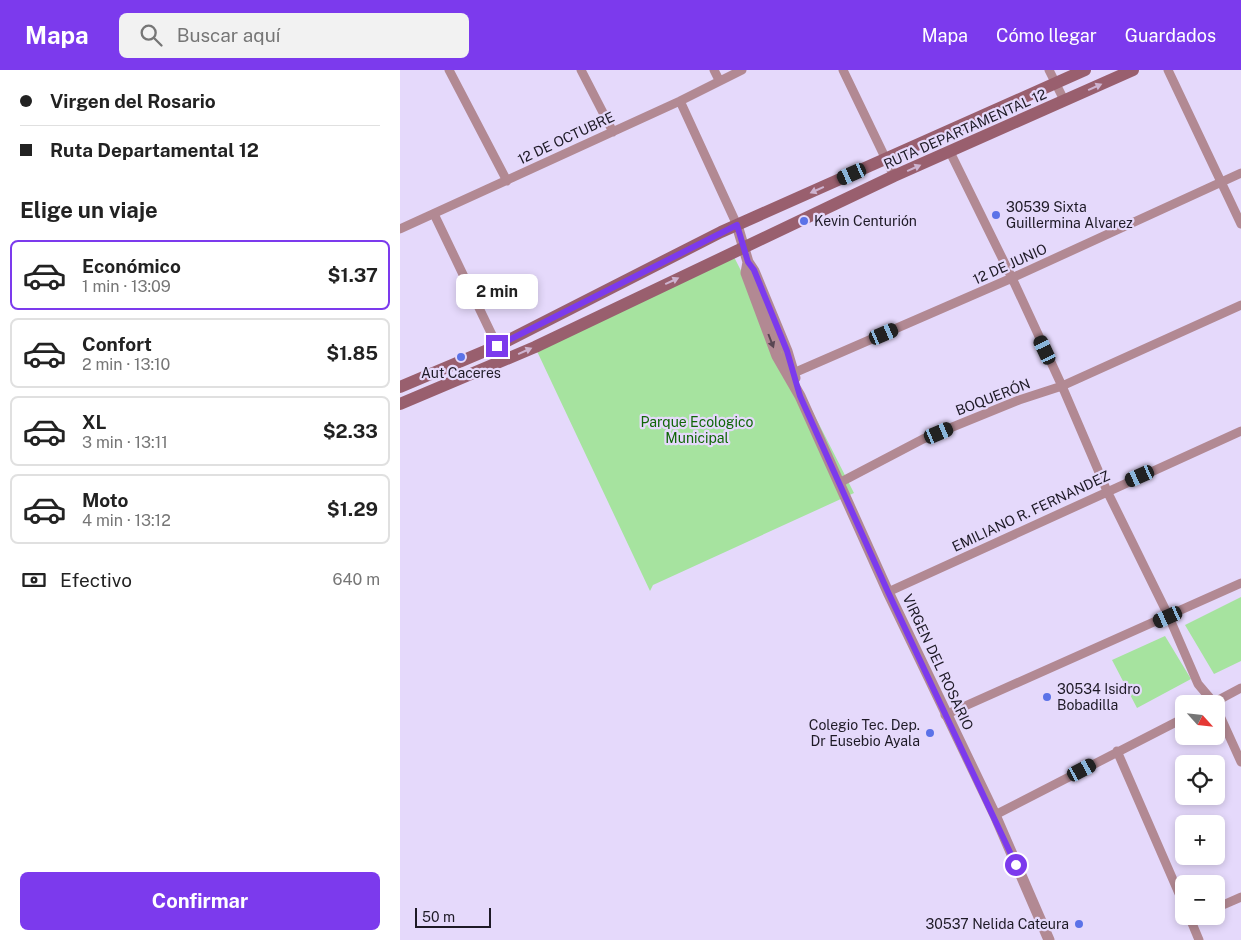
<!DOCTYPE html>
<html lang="es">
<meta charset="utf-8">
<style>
body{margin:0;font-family:"Public Sans",sans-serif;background:#f2f2f2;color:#222;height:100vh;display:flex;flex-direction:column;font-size:19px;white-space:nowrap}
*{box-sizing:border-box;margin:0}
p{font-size:16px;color:#767676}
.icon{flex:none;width:28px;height:28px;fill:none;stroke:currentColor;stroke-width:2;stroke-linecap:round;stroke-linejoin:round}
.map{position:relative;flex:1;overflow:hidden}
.side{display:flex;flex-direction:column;background:#fff;width:400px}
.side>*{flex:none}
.hud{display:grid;align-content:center;height:110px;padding:0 20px;background:#fff}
.needle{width:32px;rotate:117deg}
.tools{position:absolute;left:775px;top:625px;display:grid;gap:10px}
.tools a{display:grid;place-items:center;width:50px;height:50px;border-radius:8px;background:#fff;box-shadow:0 2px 8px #0003;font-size:25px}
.scale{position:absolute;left:15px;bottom:12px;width:76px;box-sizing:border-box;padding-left:5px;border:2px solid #1e1a26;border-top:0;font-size:14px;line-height:18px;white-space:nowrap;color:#1e1a26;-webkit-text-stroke:4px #e5d9fb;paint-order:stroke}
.end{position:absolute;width:22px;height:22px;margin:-11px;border:6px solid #7c3aed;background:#fff;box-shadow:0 0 0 2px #fff}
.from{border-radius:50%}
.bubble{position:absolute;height:35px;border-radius:8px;background:#fff;box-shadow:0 2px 8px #0003;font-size:16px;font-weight:700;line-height:35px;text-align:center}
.car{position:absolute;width:15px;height:30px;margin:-15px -8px;border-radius:6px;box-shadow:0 0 4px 1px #0007;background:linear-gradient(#222 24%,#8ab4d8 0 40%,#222 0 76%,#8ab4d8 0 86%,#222 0)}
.hud b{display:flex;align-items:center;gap:18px;height:48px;font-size:19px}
.hud b+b{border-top:1px solid #e0e0e0}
.hud i{width:12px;height:12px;background:#222}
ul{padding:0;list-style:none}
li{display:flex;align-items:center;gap:15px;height:70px;margin:0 10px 8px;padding:0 10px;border:2px solid #e0e0e0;border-radius:8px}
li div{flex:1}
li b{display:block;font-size:19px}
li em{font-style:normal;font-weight:700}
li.current{border-color:#7c3aed}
li>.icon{width:45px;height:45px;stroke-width:1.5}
h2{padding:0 20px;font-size:22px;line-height:60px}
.pay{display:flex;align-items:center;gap:12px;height:55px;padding:0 20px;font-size:19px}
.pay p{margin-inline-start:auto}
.cta{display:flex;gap:10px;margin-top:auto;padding:10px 20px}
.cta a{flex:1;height:58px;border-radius:8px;background:#7c3aed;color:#fff;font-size:20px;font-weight:700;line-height:58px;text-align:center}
header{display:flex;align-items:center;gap:30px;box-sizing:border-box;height:70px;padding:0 25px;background:#7c3aed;color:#fff}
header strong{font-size:24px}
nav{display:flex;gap:28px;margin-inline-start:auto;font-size:18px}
.search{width:350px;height:45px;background:#f2f2f2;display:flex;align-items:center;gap:12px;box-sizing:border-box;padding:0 18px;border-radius:8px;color:#767676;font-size:19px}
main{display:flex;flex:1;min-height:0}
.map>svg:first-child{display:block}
.green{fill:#a6e39f}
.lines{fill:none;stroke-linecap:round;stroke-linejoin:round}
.minor{stroke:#b28993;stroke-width:9}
.tertiary{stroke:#b28993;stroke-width:11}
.secondary{stroke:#995f6e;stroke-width:12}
.oneway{fill:#ceb4d1}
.oneway2{fill:#594652}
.route{stroke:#7c3aed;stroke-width:6}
.poi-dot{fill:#5b72e8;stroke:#e5d9fb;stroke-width:2}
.labels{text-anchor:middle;stroke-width:4.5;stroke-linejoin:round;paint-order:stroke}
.street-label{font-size:14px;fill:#1e1a26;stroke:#e5d9fb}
.poi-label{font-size:14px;fill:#1e1a26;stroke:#e5d9fb;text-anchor:start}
.park-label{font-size:14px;fill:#106607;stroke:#e5d9fb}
</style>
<header>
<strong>Mapa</strong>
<div class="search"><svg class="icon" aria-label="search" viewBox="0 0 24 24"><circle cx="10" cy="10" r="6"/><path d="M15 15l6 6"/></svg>Buscar aquí</div>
<nav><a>Mapa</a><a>Cómo llegar</a><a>Guardados</a></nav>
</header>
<main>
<section class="side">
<div class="hud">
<b><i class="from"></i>Virgen del Rosario</b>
<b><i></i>Ruta Departamental 12</b>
</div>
<h2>Elige un viaje</h2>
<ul>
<li class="current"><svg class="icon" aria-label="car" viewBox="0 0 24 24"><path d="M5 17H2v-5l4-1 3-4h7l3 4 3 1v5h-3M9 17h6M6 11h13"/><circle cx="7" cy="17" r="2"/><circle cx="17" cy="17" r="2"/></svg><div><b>Económico</b><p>1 min · 13:09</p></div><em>$1.37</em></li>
<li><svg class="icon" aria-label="car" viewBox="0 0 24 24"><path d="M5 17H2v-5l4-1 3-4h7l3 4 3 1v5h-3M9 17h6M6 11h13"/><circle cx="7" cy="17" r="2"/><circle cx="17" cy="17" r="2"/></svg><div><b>Confort</b><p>2 min · 13:10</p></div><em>$1.85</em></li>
<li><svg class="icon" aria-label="car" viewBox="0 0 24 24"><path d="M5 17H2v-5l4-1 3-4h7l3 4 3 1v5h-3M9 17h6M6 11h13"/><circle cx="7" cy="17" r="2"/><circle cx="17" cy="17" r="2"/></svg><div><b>XL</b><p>3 min · 13:11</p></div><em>$2.33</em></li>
<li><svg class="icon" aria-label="car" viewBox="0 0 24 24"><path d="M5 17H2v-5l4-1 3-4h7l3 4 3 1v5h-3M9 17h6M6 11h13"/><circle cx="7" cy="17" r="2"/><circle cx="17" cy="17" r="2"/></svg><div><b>Moto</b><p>4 min · 13:12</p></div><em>$1.29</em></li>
</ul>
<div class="pay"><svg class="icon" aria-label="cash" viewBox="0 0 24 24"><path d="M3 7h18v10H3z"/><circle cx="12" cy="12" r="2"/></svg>Efectivo<p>640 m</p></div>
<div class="cta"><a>Confirmar</a></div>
</section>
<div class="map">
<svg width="841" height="870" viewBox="0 0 841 870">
<rect width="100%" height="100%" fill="#e5d9fb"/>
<path class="green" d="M332,183L454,423L253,515L250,521L135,277Z
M841,527V591L814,604L785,555Z
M765,566L791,609L737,638L712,590Z"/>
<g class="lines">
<path class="minor" d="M49,0L107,111
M181,0L213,62
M314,0L319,10
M443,0L494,106
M649,0L664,30
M768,0L841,154
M280,31L337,155
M550,82L612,208L662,316L707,421L769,547L798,614L815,634
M34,144L104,290
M0,159L280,31L342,0
M389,305L612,208L841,103
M439,413L523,369L619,330L662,316L841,235
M488,522L841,361
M811,634L841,618
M816,637L841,692
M545,645L841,513
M717,681L784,835
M595,745L784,648
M816,838L841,827
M789,846L799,870"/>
<path class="tertiary" d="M337,155L348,192L354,201L387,281L395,308
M348,192L346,203L377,286L400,326L488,522L595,745L649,870"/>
<path class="secondary" d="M0,317L97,276L321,162L685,0
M0,334L135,277L494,106L733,0"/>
</g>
<defs><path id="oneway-solid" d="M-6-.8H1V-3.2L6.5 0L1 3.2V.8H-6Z" transform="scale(1.25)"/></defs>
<g class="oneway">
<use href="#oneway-solid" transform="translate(695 17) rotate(-24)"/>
<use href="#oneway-solid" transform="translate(514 98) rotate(-24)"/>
<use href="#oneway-solid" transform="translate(417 120) rotate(156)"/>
<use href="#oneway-solid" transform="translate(272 211) rotate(-25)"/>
<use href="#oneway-solid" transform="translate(125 281) rotate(-24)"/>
</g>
<use class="oneway2" href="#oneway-solid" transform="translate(371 271) rotate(69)"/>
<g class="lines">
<path class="route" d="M97,276L337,155L348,192L354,200L387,281L400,326L488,522L616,795"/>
</g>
<g class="poi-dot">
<circle cx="596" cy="145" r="5"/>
<circle cx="404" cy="151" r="5"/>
<circle cx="61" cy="287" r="5"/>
<circle cx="647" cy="627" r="5"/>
<circle cx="530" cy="663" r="5"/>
<circle cx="679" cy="854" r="5"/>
</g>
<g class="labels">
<g class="street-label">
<text transform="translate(565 59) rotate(-24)" y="5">RUTA DEPARTAMENTAL 12</text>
<text transform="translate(166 68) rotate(-25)" y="5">12 DE OCTUBRE</text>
<text transform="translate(610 194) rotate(-24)" y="5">12 DE JUNIO</text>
<text transform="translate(593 327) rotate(-21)" y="5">BOQUERÓN</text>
<text transform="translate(631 441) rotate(-25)" y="5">EMILIANO R. FERNANDEZ</text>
<text transform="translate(538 592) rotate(65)" y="5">VIRGEN DEL ROSARIO</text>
</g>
<g class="poi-label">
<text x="606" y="142">30539 Sixta<tspan x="606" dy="16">Guillermina Alvarez</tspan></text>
<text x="414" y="156">Kevin Centurión</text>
<text x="61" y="308" text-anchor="middle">Aut Caceres</text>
<text x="657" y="624">30534 Isidro<tspan x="657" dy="16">Bobadilla</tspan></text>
<text x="520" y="660" text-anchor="end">Colegio Tec. Dep.<tspan x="520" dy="16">Dr Eusebio Ayala</tspan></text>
<text x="669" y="859" text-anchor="end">30537 Nelida Cateura</text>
</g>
<g class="park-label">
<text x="297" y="357">Parque Ecologico<tspan x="297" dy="16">Municipal</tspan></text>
</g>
</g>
</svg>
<div class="tools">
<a><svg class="needle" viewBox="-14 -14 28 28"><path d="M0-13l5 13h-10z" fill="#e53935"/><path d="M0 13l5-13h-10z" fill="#767676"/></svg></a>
<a><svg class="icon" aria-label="locate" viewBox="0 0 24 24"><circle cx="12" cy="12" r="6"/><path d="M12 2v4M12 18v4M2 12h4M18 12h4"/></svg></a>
<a>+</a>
<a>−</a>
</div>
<div class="scale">50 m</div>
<i class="end from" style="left:616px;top:795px"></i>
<i class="end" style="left:97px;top:276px"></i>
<div class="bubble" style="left:56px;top:204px;width:82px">2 min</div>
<i class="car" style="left:452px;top:104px;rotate:246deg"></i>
<i class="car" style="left:484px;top:264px;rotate:67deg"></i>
<i class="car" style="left:645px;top:280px;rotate:335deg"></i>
<i class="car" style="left:539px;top:363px;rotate:67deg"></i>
<i class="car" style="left:740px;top:406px;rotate:246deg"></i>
<i class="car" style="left:768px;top:547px;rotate:246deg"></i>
<i class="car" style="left:682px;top:700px;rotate:62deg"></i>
</div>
</main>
